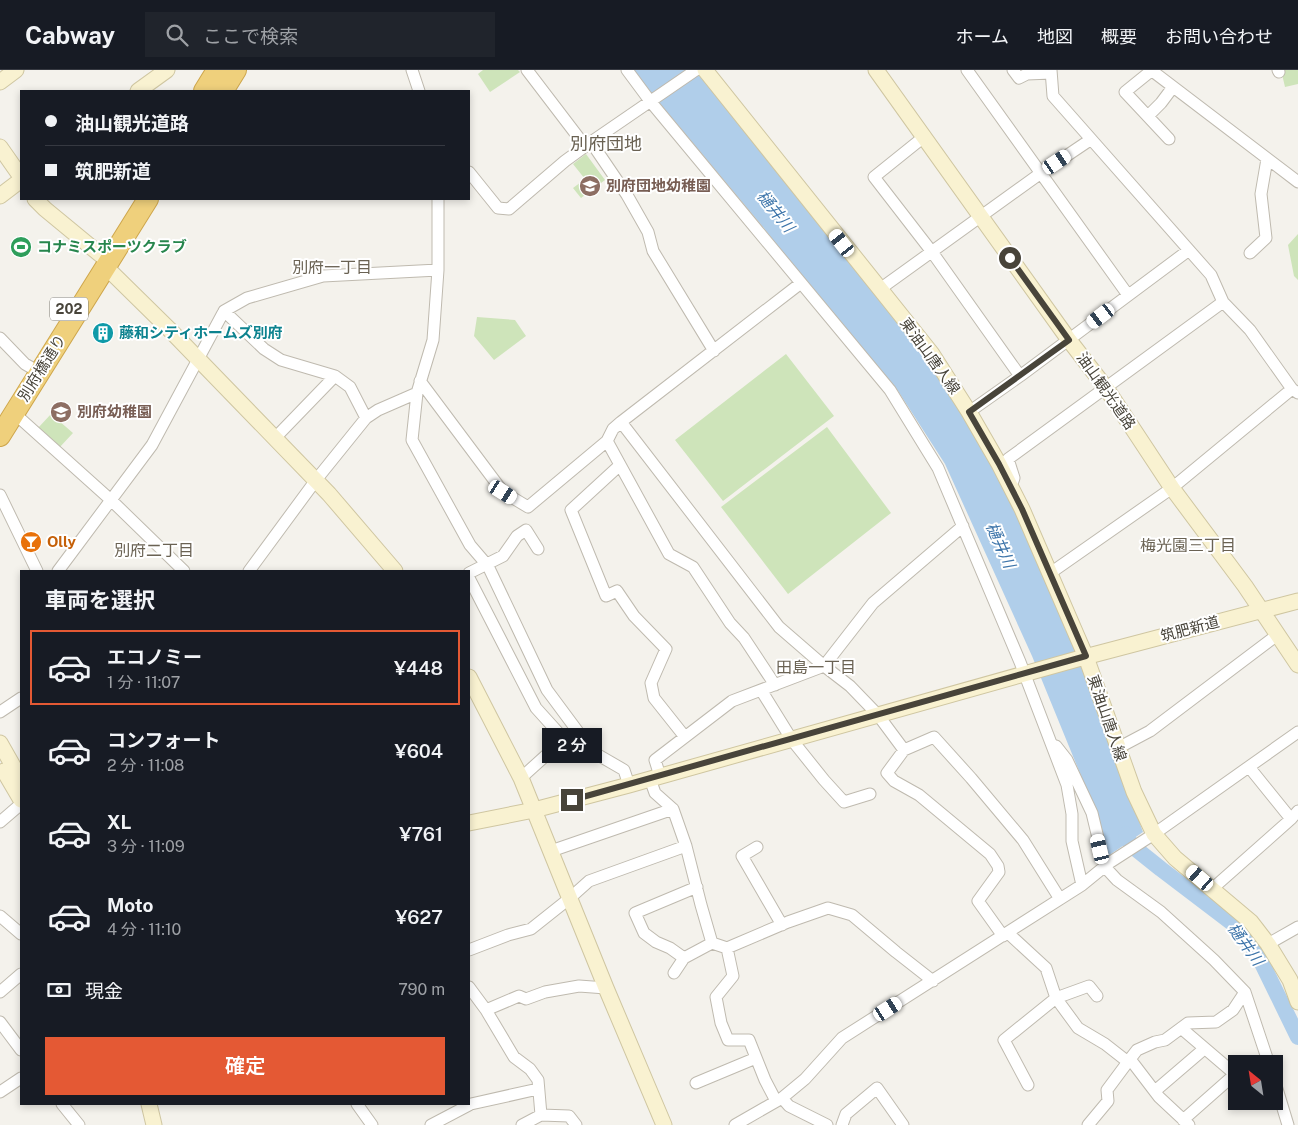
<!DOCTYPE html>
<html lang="ja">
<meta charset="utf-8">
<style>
body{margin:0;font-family:"Public Sans","Noto Sans JP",sans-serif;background:#20242c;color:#f1f3f6;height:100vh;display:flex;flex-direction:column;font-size:19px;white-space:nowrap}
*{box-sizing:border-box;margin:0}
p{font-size:16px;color:#9ea1a6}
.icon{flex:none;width:28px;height:28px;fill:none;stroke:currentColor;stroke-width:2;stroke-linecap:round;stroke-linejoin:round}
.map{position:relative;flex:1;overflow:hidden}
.details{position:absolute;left:20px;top:500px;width:450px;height:535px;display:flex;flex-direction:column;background:#171b24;border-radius:0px;box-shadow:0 2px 8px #0003}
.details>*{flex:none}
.guide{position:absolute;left:20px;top:20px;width:450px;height:110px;border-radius:0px;box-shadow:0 2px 8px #0003;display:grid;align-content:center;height:110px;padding:0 25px;background:#171b24}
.needle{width:32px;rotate:330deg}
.controls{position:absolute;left:1228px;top:985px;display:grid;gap:10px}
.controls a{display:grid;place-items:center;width:55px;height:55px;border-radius:0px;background:#171b24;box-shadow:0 2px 8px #0003;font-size:25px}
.end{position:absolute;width:22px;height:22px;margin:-11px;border:6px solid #48443a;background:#fff;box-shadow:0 0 0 2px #fff}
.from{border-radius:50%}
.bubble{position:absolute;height:35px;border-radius:0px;background:#171b24;box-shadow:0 2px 8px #0003;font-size:16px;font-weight:600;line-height:35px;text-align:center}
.car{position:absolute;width:15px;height:30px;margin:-15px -8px;border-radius:6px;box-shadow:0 0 4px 1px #0007;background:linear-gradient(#fff 24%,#345 0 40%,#fff 0 76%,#345 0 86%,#fff 0)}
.guide b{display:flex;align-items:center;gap:18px;height:48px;font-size:19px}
.guide b+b{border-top:1px solid #363941}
.guide i{width:12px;height:12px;background:#f1f3f6}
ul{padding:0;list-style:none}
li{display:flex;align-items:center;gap:15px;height:75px;margin:0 10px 8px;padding:0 15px;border:2px solid transparent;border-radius:0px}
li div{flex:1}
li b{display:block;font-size:19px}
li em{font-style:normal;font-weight:600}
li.active{border-color:#e45934}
li>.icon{width:45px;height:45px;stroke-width:1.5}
h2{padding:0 25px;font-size:22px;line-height:60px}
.pay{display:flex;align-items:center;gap:12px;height:55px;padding:0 25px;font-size:19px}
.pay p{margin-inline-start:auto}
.primary-button{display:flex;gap:10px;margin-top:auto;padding:10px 25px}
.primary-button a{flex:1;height:58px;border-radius:0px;background:#e45934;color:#fff;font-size:20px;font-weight:600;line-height:58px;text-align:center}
header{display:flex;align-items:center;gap:30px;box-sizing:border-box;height:70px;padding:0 25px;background:#171b24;border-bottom:1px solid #363941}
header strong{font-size:24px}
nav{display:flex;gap:28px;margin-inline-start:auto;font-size:18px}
.search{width:350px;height:45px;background:#20242c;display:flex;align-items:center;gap:12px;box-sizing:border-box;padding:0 18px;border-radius:0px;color:#9ea1a6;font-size:19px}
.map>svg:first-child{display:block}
.green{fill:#cee4ba}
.water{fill:#b0ceea}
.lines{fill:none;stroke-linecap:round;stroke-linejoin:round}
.river{stroke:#b0ceea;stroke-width:16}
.street-casing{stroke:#bfbaaf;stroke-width:13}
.secondary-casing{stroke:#cfc6a1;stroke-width:17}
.highway-casing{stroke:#cea64c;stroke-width:22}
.street{stroke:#fff;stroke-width:11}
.secondary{stroke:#f9f2d1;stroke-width:15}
.highway{stroke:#efd07c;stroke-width:20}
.route{stroke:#48443a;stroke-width:6}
.labels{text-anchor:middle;stroke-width:4;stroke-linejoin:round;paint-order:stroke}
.shield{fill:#fff;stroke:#7f7c75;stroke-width:1}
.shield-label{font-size:14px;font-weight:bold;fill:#48443a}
.education-label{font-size:15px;font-weight:bold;fill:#785e54;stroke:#fff;text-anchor:start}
.leisure-label{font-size:15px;font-weight:bold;fill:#27864d;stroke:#fff;text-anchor:start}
.culture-label{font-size:15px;font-weight:bold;fill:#0d838f;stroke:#fff;text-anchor:start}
.street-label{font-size:15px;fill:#48443a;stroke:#fff}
.food-label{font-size:15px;font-weight:bold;fill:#c56008;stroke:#fff;text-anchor:start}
.water-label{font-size:16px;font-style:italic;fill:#3e75aa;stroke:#fff}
.neighbourhood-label{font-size:16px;fill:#6a6253;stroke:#fff}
.quarter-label{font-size:18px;fill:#6a6253;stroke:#fff}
</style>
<header>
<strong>Cabway</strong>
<div class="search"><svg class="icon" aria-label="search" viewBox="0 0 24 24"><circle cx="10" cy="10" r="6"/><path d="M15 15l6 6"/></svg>ここで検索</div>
<nav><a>ホーム</a><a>地図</a><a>概要</a><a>お問い合わせ</a></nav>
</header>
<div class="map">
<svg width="1298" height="1055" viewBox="0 0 1298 1055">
<rect width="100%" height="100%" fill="#f4f2ec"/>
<path class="green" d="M483,0H518L520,2L490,22L478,4Z
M1281,0H1298V14L1285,17Z
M586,84L605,110L581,128L573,118L585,109L573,94Z
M1298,164V210L1294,206L1288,175Z
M477,247L515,250L526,266L494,290L474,266Z
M786,284L834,346L723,431L675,370Z
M51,344L73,363L59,378L38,358Z
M827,357L891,443L788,524L721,437Z"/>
<path class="water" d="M632,0H698L946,312L999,405L1033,476L1097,635L1143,762L1108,786L1086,718L1032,586L945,394L898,321L809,216L763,157Z"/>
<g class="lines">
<path class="river" d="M1126,764L1131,775L1161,799L1236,856L1257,883L1298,967"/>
<g class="street-casing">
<path id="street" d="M412,0L419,21
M527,0L585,76
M627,0L650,31L890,320L938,398L1020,592L1067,715L1072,744V771L1082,815
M967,0L1128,225
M1013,0L1019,8L1027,4L1051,3
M1051,0L1053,26L1211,205L1223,232L1250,260L1292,319L1298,323
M1151,0L1298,112
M1278,0L1279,2
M1151,1L1125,22L1169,69
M1148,46L1161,33L1173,17
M925,66L874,107L932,182L1020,306
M591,72L627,125L648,162L653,181L714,281
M469,102L498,138L509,139L565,91L591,72L696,0
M438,129V200
M1250,183L1266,168L1261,124L1267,89
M880,219L1041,103L1090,70
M224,241L264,279L281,290L335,306L350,317L366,348
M0,268L25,294L32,298
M420,311L503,422L528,437L607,371
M969,342L1020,306L1189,180
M14,343L112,431L184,501
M621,352L779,557L824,596L850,616L878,645L904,680L934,667L971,708L1023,770L1060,829
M275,368L335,306
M620,395L571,440L606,526L617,521L634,546L666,579L651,613L654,628L685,667
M1009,414L1013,411L1014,408L1008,389L1223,232
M0,425L37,501
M58,501L152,375L224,241L247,228L323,206L438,200L433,270L417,323L412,370L470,475L488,496L547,620L593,682L624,700L629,715
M249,501L316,410L366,348L378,340L417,323
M469,503L503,486L517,466L526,460L538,479
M1049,504L1172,418L1292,319
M469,508L536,638L564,669L521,708
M775,615L744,568L730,553L693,497L669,484L607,371L613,359L621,352L801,213
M761,620L792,670L824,710L844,732L870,724
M0,642L21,628
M1056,676L1067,690L1092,743L1105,797L1117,810L1161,842L1214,890L1245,922L1269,994
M1118,678L1150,661L1277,565
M904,680L887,703L894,711L919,725L990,784L998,796L999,802L978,831L1003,866
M1249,697L1291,749
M660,706L655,690L732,631L824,596L873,533L963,456
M650,709L655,723L673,739L686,776L701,835L712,873L727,878L788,852L828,838L852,845L896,882L933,911
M0,752L21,734
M757,777L742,786L782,855
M551,781L673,739
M697,817L635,843L644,863L656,872L670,878L684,888L712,873
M1212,819L1291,749L1298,741
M0,846L21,864
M1008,863L1046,898L1056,928L1078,958L1105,974L1128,992
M1268,874L1298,857
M727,878L733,906L716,927L721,953L728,970H749L765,1010L776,1031
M469,880L508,865L531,859L570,828L589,811L686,776
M674,903L684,888
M469,917L486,940L514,987L530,999L538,1010L541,1045L569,1046L576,1055
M0,922L21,904
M486,940L519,926L526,929L545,922L579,916L606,918
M0,952L21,980
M1181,958L1236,1005
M1130,989L1137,980L1155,972L1165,970L1188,953L1216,952L1233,940L1245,922
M1274,1009L1288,1055
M696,1013L756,988
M1028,1015L1004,970L1056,928L1089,916L1097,926
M1155,1021L1204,979
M0,1022L21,1008
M782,1028L789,1036L827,1055
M62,1034L79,1055
M357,1034L372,1055
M1183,1050L1234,1005
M431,1055L471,1034L538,1019
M522,1055L541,1045
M735,1055L782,1028L805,1009L842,968L1082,815L1109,793L1154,764L1298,662
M842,1055L846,1044L877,1018L903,1055
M1088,1055L1108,1031L1107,1020L1130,989L1159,1027L1189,1055"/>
</g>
<g class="secondary-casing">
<path id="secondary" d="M705,0L932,284L969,342L999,394L1022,439L1086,587L1134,722L1154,764L1175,788L1251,852L1268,874L1290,910L1298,932
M876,0L1069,270L1106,318L1172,418L1245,516L1298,595
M0,12L16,0
M138,21L167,0
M0,77L21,107
M0,126L21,110
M35,129L45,139L102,186L109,190L110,201L169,259L329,424L395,501
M469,607L521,708L606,918L664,1055
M0,673L21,710
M4,701L21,730
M469,753L534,740L629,715L1081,588L1298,531
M149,1034L154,1055"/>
</g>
<g class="highway-casing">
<path id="highway" d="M204,21L217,0
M223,21L236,0
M0,366L148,129"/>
</g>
<use href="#street" class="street"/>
<use href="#secondary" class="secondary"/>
<use href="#highway" class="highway"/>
</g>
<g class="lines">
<path class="route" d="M572,730L1086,586L1022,439L999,394L969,342L1069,270L1010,188"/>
</g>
<defs>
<g id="school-disc" transform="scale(1.125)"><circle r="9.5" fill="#8d6e63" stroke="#fff"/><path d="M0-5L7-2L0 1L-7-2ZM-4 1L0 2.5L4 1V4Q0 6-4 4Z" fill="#fff"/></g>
<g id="stadium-disc" transform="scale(1.125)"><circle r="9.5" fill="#2e9e5b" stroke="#fff"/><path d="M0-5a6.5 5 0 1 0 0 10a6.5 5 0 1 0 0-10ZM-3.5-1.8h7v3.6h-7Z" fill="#fff"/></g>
<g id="building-disc" transform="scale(1.125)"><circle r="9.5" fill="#0f9aa8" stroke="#fff"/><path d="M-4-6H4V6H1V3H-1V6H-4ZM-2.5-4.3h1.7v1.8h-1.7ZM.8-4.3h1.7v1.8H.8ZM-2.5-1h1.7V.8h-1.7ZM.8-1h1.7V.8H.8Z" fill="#fff"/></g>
<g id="bar-disc" transform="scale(1.125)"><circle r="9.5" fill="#e8710a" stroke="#fff"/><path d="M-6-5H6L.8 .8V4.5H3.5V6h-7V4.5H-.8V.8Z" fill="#fff"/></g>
</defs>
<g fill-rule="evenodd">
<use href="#school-disc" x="590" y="116"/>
<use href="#stadium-disc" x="21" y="177"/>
<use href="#building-disc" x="103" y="263"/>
<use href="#school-disc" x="61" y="342"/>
<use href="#bar-disc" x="31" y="472"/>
</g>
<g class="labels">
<rect class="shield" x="50" y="227.5" width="38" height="23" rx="4"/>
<g class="shield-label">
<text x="69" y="244">202</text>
</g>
<g class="education-label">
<text x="606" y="121">別府団地幼稚園</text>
<text x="77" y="347">別府幼稚園</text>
</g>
<g class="leisure-label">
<text x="37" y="182">コナミスポーツクラブ</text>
</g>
<g class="culture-label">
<text x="119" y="268">藤和シティホームズ別府</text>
</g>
<g class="street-label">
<text transform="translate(930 286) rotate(54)" y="5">東油山唐人線</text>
<text transform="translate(42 298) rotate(-58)" y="5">別府橋通り</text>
<text transform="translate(1106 321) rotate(55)" y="5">油山観光道路</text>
<text transform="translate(1190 559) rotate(-15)" y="5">筑肥新道</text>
<text transform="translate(1107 648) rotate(71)" y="5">東油山唐人線</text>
</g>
<g class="food-label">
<text x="47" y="477">Olly</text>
</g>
<g class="water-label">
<text transform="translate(776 141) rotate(51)" y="6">樋井川</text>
<text transform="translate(1001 475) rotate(66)" y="6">樋井川</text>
<text transform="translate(1246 874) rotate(54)" y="6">樋井川</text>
</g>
<g class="neighbourhood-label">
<text x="332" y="203">別府一丁目</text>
<text x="1188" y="481">梅光園三丁目</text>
<text x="154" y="486">別府二丁目</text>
<text x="816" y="603">田島一丁目</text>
</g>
<g class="quarter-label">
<text x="606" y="80">別府団地</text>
</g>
</g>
</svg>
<div class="controls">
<a><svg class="needle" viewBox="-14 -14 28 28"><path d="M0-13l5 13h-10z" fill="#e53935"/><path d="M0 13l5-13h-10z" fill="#9ea1a6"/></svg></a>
</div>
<i class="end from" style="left:1010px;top:188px"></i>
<i class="end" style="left:572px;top:730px"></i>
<div class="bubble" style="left:542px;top:658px;width:60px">2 分</div>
<i class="car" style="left:1057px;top:92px;rotate:56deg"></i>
<i class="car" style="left:842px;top:173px;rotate:322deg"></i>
<i class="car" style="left:1101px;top:246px;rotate:233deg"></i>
<i class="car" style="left:503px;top:422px;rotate:122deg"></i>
<i class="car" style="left:1100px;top:779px;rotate:347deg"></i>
<i class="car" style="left:1200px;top:808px;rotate:311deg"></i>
<i class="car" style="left:888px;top:939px;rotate:58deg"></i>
<div class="guide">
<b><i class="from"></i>油山観光道路</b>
<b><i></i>筑肥新道</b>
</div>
<section class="details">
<h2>車両を選択</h2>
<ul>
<li class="active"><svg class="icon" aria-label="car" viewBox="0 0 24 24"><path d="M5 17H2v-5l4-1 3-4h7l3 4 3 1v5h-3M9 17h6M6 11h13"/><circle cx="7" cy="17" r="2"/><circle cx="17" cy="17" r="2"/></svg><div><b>エコノミー</b><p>1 分 · 11:07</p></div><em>¥448</em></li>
<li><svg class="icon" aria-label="car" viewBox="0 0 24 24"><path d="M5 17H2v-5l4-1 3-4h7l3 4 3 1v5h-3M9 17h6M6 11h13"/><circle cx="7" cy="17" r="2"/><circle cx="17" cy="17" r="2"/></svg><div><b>コンフォート</b><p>2 分 · 11:08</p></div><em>¥604</em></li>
<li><svg class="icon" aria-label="car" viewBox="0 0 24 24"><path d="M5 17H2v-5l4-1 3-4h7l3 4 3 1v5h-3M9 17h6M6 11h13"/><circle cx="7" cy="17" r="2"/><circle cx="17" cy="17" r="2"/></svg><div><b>XL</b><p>3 分 · 11:09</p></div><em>¥761</em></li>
<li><svg class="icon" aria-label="car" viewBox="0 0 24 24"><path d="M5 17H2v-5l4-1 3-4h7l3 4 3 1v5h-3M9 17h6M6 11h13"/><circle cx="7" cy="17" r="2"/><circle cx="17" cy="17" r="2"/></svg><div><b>Moto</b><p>4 分 · 11:10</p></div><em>¥627</em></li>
</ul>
<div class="pay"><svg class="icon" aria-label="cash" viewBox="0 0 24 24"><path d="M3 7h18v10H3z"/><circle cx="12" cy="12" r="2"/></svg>現金<p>790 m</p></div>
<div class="primary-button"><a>確定</a></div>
</section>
</div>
